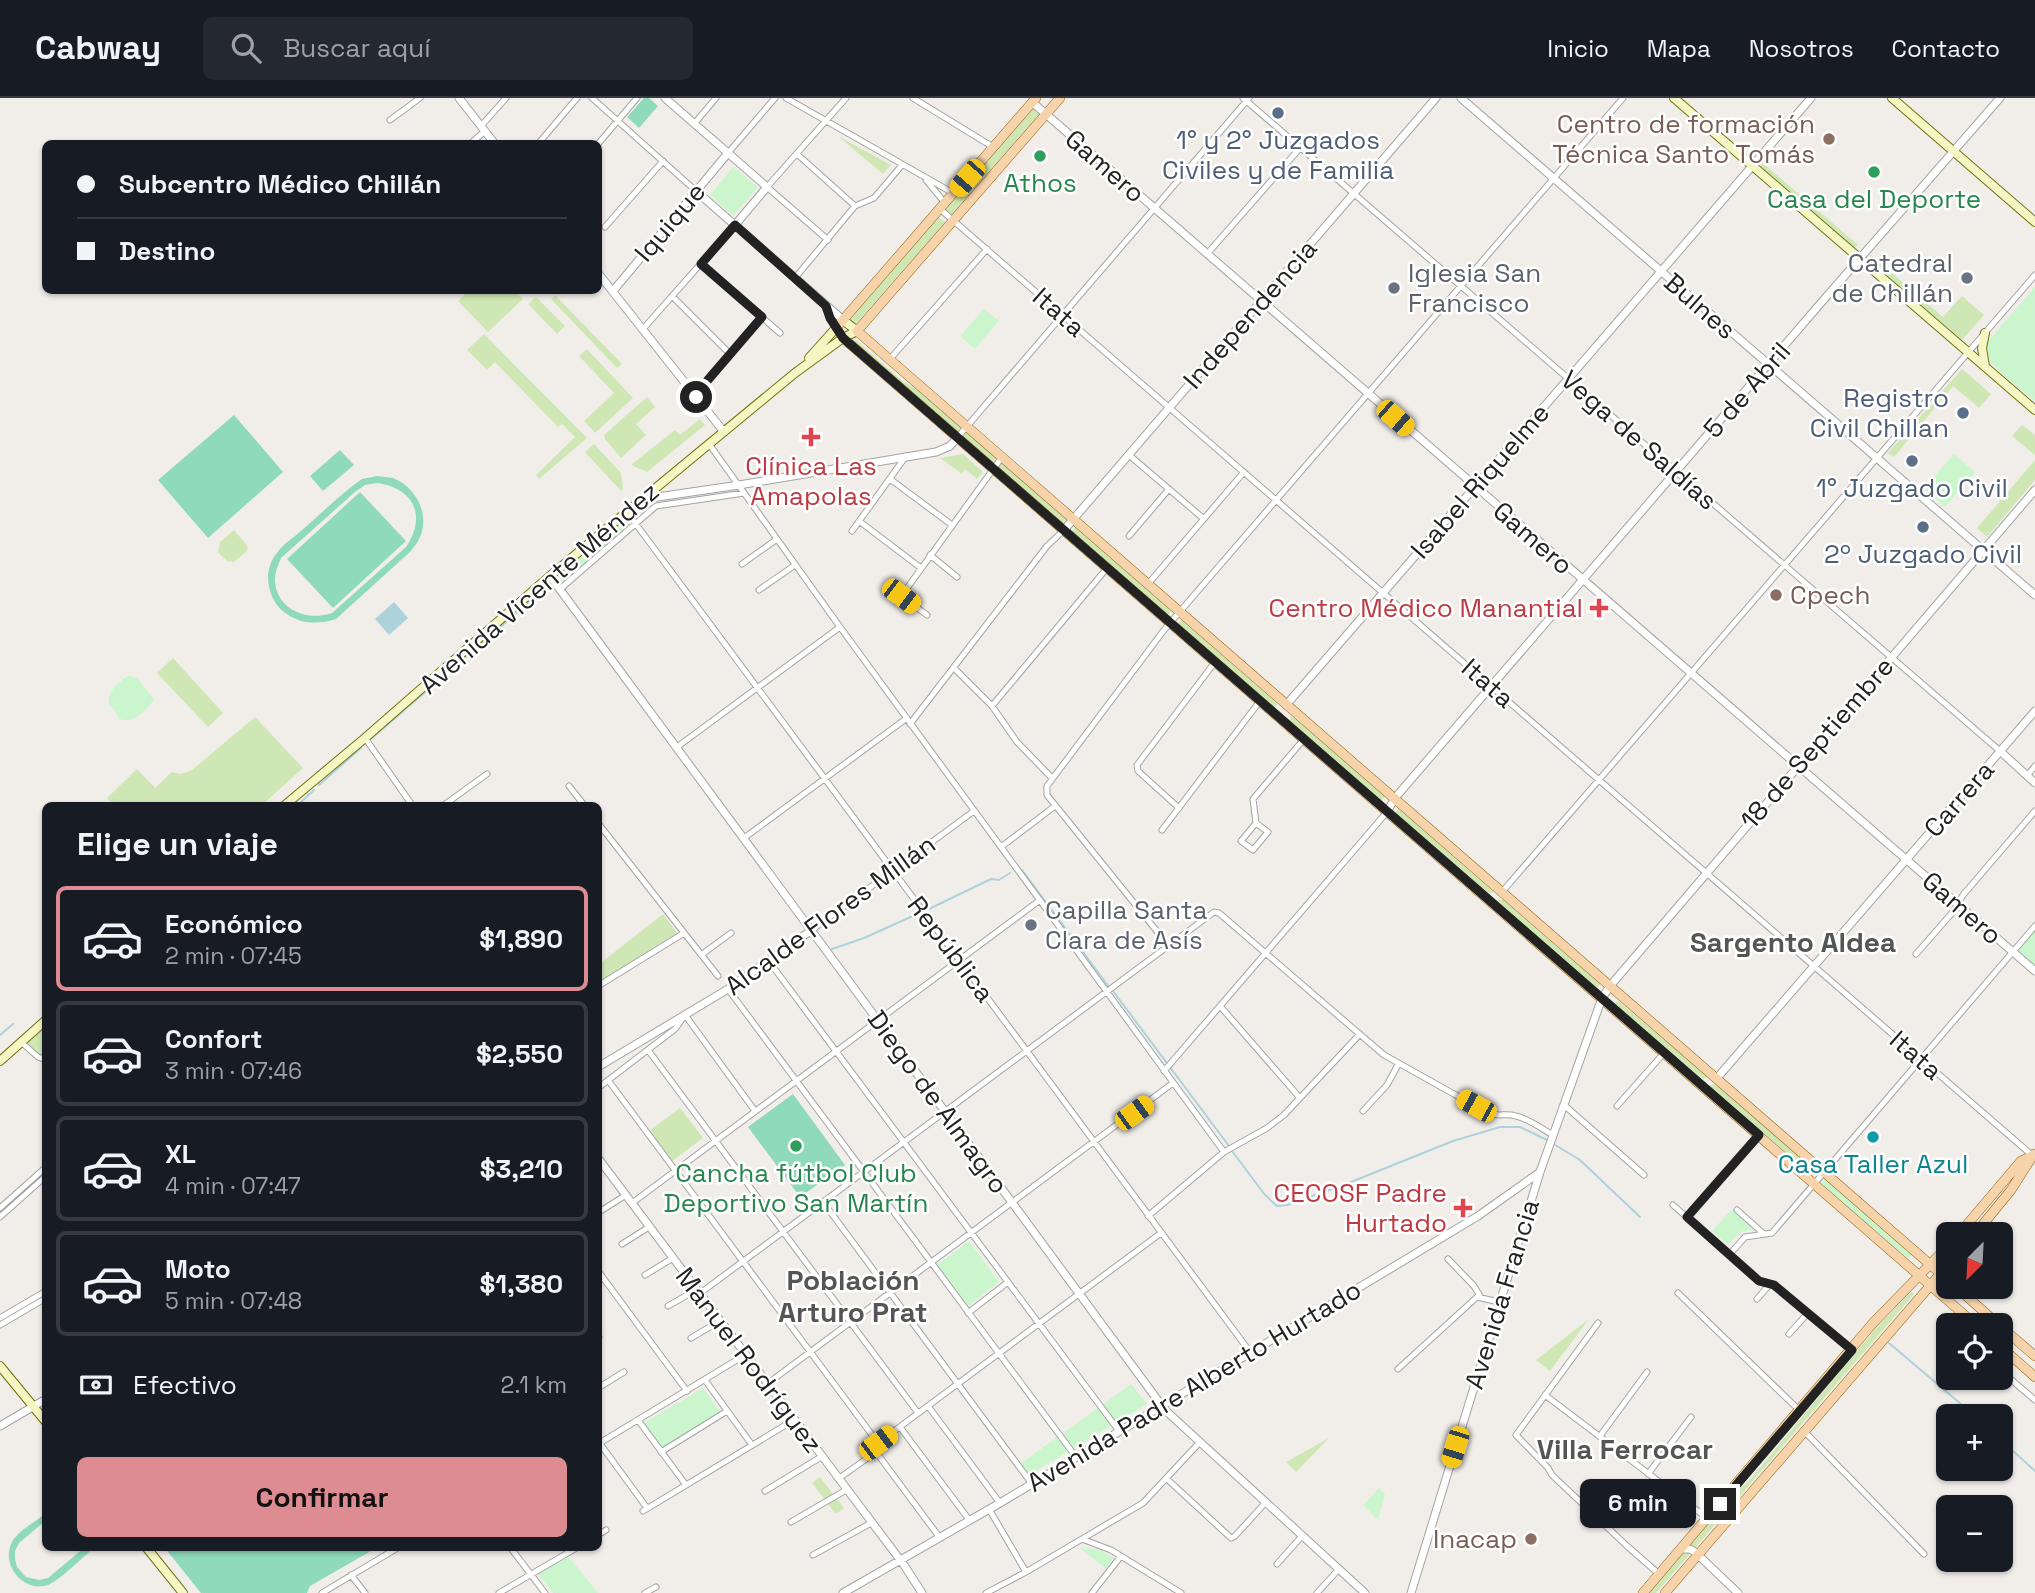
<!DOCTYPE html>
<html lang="es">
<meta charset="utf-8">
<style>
body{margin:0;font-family:"Space Grotesk",sans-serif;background:#242831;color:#f1f3f6;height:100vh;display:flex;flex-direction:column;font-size:26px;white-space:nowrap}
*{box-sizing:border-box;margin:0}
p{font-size:23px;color:#9ea1a6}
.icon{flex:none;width:38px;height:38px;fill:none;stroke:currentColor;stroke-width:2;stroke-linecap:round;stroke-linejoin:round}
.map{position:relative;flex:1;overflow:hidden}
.panel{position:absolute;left:42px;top:704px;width:560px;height:749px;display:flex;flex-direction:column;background:#171b24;border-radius:10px;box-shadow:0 2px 5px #0004}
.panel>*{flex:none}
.banner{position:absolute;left:42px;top:42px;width:560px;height:154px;border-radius:10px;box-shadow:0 2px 5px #0004;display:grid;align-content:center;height:154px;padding:0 35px;background:#171b24}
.needle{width:46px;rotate:204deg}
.controls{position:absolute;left:1936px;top:1124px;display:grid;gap:14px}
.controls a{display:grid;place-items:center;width:77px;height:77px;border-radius:10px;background:#171b24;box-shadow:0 2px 5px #0004;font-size:35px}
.end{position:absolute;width:32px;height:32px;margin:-16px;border:9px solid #222;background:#fff;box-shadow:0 0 0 4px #fff}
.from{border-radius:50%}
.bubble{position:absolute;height:49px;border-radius:10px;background:#171b24;box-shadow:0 2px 5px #0004;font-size:23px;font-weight:700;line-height:49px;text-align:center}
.car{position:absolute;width:21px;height:42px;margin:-21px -10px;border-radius:9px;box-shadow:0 0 5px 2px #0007;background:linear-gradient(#f5c518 24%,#345 0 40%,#f5c518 0 76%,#345 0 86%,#f5c518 0)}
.banner b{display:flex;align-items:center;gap:24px;height:66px;font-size:26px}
.banner b+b{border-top:2px solid #363941}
.banner i{width:18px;height:18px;background:#f1f3f6}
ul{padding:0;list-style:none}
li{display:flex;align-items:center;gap:21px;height:105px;margin:0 14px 10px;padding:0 21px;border:4px solid #363941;border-radius:10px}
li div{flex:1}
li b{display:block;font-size:26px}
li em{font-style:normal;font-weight:700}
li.on{border-color:#dd8c91}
li>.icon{width:63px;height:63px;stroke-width:1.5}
h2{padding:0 35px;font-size:32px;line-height:84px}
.pay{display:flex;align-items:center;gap:18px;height:77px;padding:0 35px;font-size:26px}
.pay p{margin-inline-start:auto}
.button{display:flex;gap:14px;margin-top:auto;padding:14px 35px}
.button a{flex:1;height:80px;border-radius:10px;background:#dd8c91;color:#111;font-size:28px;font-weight:700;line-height:80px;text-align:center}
header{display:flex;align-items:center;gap:42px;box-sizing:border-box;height:98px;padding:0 35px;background:#171b24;border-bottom:2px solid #363941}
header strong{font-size:33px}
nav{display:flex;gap:38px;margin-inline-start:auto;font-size:24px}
.search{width:490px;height:63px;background:#242831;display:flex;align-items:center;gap:18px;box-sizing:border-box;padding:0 24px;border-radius:10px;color:#9ea1a6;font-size:26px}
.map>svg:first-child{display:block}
.grass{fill:#cfe7b4}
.park{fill:#cbf6cd}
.pitch{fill:#8edaba;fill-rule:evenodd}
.water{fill:#aed2db}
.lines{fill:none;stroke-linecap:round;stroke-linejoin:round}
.stream{stroke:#aed2db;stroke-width:2}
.minor-casing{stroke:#a3a3a3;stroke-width:7}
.tertiary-casing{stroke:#a3a3a3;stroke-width:9}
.secondary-casing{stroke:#6d750d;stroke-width:10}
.primary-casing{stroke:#95630b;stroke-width:10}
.minor{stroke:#fff;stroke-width:5}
.tertiary{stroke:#fff;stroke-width:7}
.secondary{stroke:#f5f6c3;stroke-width:8}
.primary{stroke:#f6d3aa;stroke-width:9}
.route{stroke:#222;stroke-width:9}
.service-dot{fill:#5c6f8a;stroke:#fff;stroke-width:2.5}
.education-dot{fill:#8d6e63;stroke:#fff;stroke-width:2.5}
.leisure-dot{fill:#2e9e5b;stroke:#fff;stroke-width:2.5}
.worship-dot{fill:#6b7280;stroke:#fff;stroke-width:2.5}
.health-dot{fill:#e0444e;stroke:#fff;stroke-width:2.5}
.culture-dot{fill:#0f9aa8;stroke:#fff;stroke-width:2.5}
.labels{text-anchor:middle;stroke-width:5;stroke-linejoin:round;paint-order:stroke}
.education-label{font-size:26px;fill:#785e54;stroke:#fff;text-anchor:end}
.service-label{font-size:26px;fill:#4e5e75;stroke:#fff}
.street-label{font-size:26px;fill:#222;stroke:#fff}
.leisure-label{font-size:26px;fill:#27864d;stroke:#fff}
.worship-label{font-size:26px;fill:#5b616d;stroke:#fff;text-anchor:start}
.health-label{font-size:26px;fill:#be3a42;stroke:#fff;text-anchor:end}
.culture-label{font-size:26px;fill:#0d838f;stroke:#fff}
.neighbourhood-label{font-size:28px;font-weight:bold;fill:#555;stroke:#fff}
</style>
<header>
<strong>Cabway</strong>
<div class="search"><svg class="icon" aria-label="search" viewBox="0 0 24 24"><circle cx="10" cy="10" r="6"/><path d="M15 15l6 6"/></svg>Buscar aquí</div>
<nav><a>Inicio</a><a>Mapa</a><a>Nosotros</a><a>Contacto</a></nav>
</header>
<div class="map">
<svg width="2035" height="1495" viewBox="0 0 2035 1495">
<rect width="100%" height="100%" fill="#f1eeea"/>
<path class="grass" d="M1034,7L1041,14L950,118L943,111Z
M838,38L891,67L883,76Z
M1763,65L1858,147L1855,150L1760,69Z
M937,118L945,124L855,227L848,221Z
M1871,157L1943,219L1962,198L1984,217L1962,242L1867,161Z
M469,192L515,193L523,201L488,234L458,203Z
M555,197L622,266L617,270L551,201Z
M536,199L565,228L557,236L528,206Z
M484,236L587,340L539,381L536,377L575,339L562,326L558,329L495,264L487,272L467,252Z
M856,242L901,282L920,293L997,360L991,365L852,244Z
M587,251L633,300L595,335L584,323L614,295L579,258Z
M1962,271L1991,296L1979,310L1953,288L1894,359L1888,355Z
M647,299L655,309L636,326L646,337L621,360L605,341L604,337Z
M700,321L705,327L647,374L631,367L675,332L680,337Z
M2022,327L2035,337V357L2012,338Z
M594,346L621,375L623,392L621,393L585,354Z
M963,356L983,374L977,381L965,371L962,376L940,360Z
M2035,362V382L1987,439L1977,430Z
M1001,364L1067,420L1060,427L995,372Z
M1076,429L1173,511L1166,519L1070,435Z
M234,432L248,449L247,453L234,464L227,463L218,454L220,444Z
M1182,521L1279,605L1272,612L1176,528Z
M173,560L223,615L208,629L157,575Z
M1294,615L1388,696L1378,705L1287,625Z
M255,619L303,670L262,707H114L107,700L137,671L155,690L172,674L181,676L192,672Z
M1399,710L1497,793L1490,795L1482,792L1392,717Z
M1504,801L1601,886L1596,890L1493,803Z
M663,816L677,835L602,882L599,877L598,867Z
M1618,903L1709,979L1703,981L1613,906Z
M45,923V960L39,958L23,944Z
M1717,986L1817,1073L1812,1080L1707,988Z
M680,1010L703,1040L671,1064L649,1033Z
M1911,1194L1914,1196L1656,1495H1647L1737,1392L1747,1385L1877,1229Z
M1589,1221L1550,1273L1536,1262Z
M1329,1340L1296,1374L1286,1364Z
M820,1379L844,1410L836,1416L812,1385Z"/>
<path class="park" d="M733,69L758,89L733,118L710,97Z
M2035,189V303C2023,293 1988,268 1986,253C1985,248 1987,247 1989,242Z
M984,211L999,223L975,251L960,238Z
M1954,356L1975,374L1945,409L1924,390Z
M625,421L631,429L563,485L557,478Z
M129,577L138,581L154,601C150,608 139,620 131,622C128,623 123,622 119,621L115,612L109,607C107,592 118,585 129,577Z
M2035,831V870L2016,854Z
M1825,1081L1915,1155L1908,1160L1875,1132L1869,1131L1820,1087Z
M1732,1111L1755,1131L1740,1134L1728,1147L1712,1133Z
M969,1143L999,1184L968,1208L937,1167Z
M1131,1286L1147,1306L1029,1377L1020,1366Z
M703,1290L721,1315L662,1350L644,1325Z
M1379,1390L1385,1396L1378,1422L1363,1407Z
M1079,1449L1100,1452L1114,1460L1106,1471Z
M569,1459L598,1495H553L538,1476Z"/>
<path class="pitch" d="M644,0H649L658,8L639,30L627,19Z
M234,317L283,374L208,440L158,382Z
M340,352L354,367L323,393L310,378Z
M377,378C382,379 388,379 393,380C416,389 430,416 420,439C418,444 414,449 411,453L336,521C318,527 299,526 284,514C267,501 262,472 277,455C283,446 293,440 301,433C318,418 334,403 351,389L362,381ZM377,385C414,390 427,418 406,449L332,515C307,524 275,511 275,481C275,474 278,467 281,460L355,394L365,387Z
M360,394L406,443L333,510L287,461Z
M793,996L845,1067L800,1099L748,1029Z
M45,1416V1423L19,1445L15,1453V1461L17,1469L26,1479L39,1482L48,1480L85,1449H95C84,1458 60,1482 48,1487C24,1495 0,1467 12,1444C18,1433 35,1424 45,1416Z
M164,1449H378L310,1488L307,1495H201Z"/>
<path class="water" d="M394,504L408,520L389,537L375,521Z"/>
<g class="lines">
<path class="stream" d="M372,640L545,490
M319,687L361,650
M298,707L314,692
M1022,772L1109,889
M929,811L991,781L999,782L1010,775
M832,851L864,840L915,817
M1113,893L1229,1048
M0,937L13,926
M1552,1045L1580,1062L1640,1119
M1232,1053L1265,1097L1277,1108L1287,1107L1346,1086L1453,1043L1500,1029H1520L1547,1042
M1889,1245L1975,1318
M2000,1341L2035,1373"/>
<g class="minor-casing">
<path id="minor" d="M592,0L696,93
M786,0L953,95
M913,0L993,49
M1243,0L2000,653
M390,22L420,0
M694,26L716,0
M481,28L506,0
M470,46L485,33
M538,46L577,0
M598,46L637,0
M728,55L775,0
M797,56L855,108
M926,82L945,105
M940,111L2033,1058
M605,129L663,63
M828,142L767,89L846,0
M1207,156L1300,50
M701,166L780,235
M795,180L855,108L874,100L902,67
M672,198L730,256
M643,231L735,127
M890,261L987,151
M695,297L762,219
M957,340L1249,0
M709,346L840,529L1224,1054
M1129,357L1204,421
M890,381L952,427
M627,414L1250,1254
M859,423L921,470
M852,433L906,358
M1129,438L1169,391
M930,457L957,479
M742,466L777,441
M1148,486L1244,374
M560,491L656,408L744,395
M759,492L795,467
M901,498L927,517
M897,504L1002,359
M954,570L992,608L1017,644L1052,680
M992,608L1107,470
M910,626L1047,448L1064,432
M365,640L412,707
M677,649L840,529
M2027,678L2035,668
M569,688L584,707
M444,707L487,676
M1179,710L1138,673L1137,667L1215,564
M598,725L718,878
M1256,725L1268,734L1253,752L1241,743L1256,725L1253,701L1304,641
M1162,732L1260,603
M744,740L907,620
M1001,749L1055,708
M1502,794L2035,177
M812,832L974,713
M1168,847L1047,697V688L1164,532L1623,0
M1916,856L1952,815L1963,797L2035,713
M701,857L731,835
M768,862L1119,1333
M598,888L684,835
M728,891L1076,1359
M1220,908L1300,1000
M21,944L38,959L46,962
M648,952L918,1315
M1164,973L1387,714
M608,982L878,1345
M598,990L675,931L685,917L755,1013
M1564,1007L1644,1077
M1617,1008L1664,955
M1363,1013L1387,987L1399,965
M823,1104L1032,1386
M632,1105L1040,802
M1673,1107L1759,1183L1774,1187L1852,1252
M0,1110L46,1069
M1737,1112L1764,1136
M599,1114L626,1097
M1148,1118L1224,1054L1267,1030L1284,1017L1360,936
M0,1119L46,1078
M1687,1119L1759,1037
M622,1146L649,1129
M1730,1156L1745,1139L1772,1135L2035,828
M1448,1161L1474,1188L1480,1198
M598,1173L687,1293
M645,1177L673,1160
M1678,1195L1800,1313
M699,1196L1214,814L1219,815L1384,957L1488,1015C1498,1019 1506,1015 1516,1018C1529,1021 1542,1031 1553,1037
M1757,1201L1770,1186
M668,1208L696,1192
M968,1215L1008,1184
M0,1220L46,1193
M1598,1225L1516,1337L1548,1370L1552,1377L1627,1448L1659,1476
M0,1227L46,1200
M1954,1227L1958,1211
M1789,1236L1807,1216
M598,1239H599
M691,1240L720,1223
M1398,1271L1477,1199L1499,1204
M2000,1272L2035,1302
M705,1282L752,1347
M767,1286L1173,985
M598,1290L624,1274
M1545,1297L1707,1420
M928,1308L1000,1405
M638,1322L686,1387
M900,1329L970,1423
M1804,1333L1924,1456
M1600,1338L1647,1274
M598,1343L647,1410
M598,1346L745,1257
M661,1354L727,1313
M876,1354L940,1440
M1648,1376L1691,1319
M838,1381L876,1354L878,1345L1161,1135
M1167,1381L1231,1440L1235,1438L1266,1404
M765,1393L821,1359
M989,1411L1026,1474
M643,1413L794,1322
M791,1424L846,1392
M598,1437L606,1432
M1082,1441L1111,1452L1181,1495
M510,1449L545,1495
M813,1457L871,1425
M1277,1466L1302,1438
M351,1477L365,1495
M322,1495L399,1449
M499,1495L578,1449
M645,1495L656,1489
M986,1495L1026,1474L1143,1405L1200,1344
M1092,1495L1121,1458
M1317,1495L1339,1471"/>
</g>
<g class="tertiary-casing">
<path id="tertiary" d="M459,0L495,46
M665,0L767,89L735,127
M1461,0L2035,497
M1032,4L2035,873
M696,93L843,222
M598,175L724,334
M613,193L728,55
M826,209L836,230
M644,401L739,387L936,354L950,348L957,340
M1064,432L1436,0
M550,478L1165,1312L1365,1495
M1287,606L1811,0
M2000,653L2035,685
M1387,714L1395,700L1820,206L2000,0
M598,969L728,891L812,832
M1717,980L2035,613
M598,1060L904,1467L922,1495
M0,1328L46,1301
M1681,1451H1690L1695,1454L1738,1495
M843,1495L1000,1405L1478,1118L1540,1074
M1411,1495L1540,1074L1602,900L1610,888L2035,392"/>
</g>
<g class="secondary-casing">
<path id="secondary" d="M1674,0L2035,312
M1892,0L2035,124
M1985,235L1982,250L1985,268
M809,260L836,230
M285,707L365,640L550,478L611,427L795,275L843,240L857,233L843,222
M0,963L46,922
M0,1268L46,1324
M146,1449L183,1495"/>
</g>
<g class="primary-casing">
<path id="primary" d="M1036,0L836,230L843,240L1976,1227
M1060,0L857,233L1948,1182
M1959,1136L2021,1063L2032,1058
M1975,1136L2011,1092L2034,1056
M1955,1188L1999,1227
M2000,1228L2035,1258
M2000,1248L2035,1279
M1643,1495L1873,1225L1948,1148
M1665,1495L1948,1167"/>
</g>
<use href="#minor" class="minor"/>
<use href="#tertiary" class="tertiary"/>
<use href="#secondary" class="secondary"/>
<use href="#primary" class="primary"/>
</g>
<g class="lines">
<path class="route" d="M696,299L695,297L762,219L701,166L735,127L826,208L830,220L843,240L1759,1037L1687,1119L1759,1183L1774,1187L1852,1252L1720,1406"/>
</g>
<g class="service-dot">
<circle cx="1278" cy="15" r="7"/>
<circle cx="1963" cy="315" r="7"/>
<circle cx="1912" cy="363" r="7"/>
<circle cx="1923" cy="429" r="7"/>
</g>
<g class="education-dot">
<circle cx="1829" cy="41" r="7"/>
<circle cx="1776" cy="497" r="7"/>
<circle cx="1531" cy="1441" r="7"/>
</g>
<g class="leisure-dot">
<circle cx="1040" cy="58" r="7"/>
<circle cx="1874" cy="74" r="7"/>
<circle cx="796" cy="1048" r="7"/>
</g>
<g class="worship-dot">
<circle cx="1967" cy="180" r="7"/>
<circle cx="1394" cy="190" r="7"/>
<circle cx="1031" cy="827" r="7"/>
</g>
<g class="health-dot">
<path d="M807.5 328.5h7v7h7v7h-7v7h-7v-7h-7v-7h7z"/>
<path d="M1595.5 499.5h7v7h7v7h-7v7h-7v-7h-7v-7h7z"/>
<path d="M1459.5 1099.5h7v7h7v7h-7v7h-7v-7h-7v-7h7z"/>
</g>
<circle class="culture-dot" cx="1873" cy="1039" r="7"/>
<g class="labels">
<g class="education-label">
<text x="1815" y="35">Centro de formación<tspan x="1815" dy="30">Técnica Santo Tomás</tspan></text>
<text x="1790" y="506" text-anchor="start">Cpech</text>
<text x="1517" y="1450">Inacap</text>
</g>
<g class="service-label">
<text x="1278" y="51">1° y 2° Juzgados<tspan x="1278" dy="30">Civiles y de Familia</tspan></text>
<text x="1949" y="309" text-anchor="end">Registro<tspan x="1949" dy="30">Civil Chillan</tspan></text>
<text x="1912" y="399">1° Juzgado Civil</text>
<text x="1923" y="465">2º Juzgado Civil</text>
</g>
<g class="street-label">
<text transform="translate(1105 68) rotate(41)" y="9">Gamero</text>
<text transform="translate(670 124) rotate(-50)" y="9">Iquique</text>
<text transform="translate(1700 208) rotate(41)" y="9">Bulnes</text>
<text transform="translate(1059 214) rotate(41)" y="9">Itata</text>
<text transform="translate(1250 216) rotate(-49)" y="9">Independencia</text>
<text transform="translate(1747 292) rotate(-49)" y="9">5 de Abril</text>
<text transform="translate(1639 342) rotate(41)" y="9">Vega de Saldías</text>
<text transform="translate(1480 383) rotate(-49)" y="9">Isabel Riquelme</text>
<text transform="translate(1533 440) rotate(41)" y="9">Gamero</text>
<text transform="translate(539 490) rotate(-41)" y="9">Avenida Vicente Méndez</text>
<text transform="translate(1488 585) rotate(41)" y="9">Itata</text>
<text transform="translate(1817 645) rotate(-49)" y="9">18 de Septiembre</text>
<text transform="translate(1959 701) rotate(-49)" y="9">Carrera</text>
<text transform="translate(1962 810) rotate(41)" y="9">Gamero</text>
<text transform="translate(830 817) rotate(-36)" y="9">Alcalde Flores Millán</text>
<text transform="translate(951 851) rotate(53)" y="9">República</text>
<text transform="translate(1916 957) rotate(41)" y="9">Itata</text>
<text transform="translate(938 1004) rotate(54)" y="9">Diego de Almagro</text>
<text transform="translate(1502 1196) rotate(-73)" y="9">Avenida Francia</text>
<text transform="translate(749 1262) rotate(53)" y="9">Manuel Rodríguez</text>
<text transform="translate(1194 1288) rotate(-31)" y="9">Avenida Padre Alberto Hurtado</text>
</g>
<g class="leisure-label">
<text x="1040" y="94">Athos</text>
<text x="1874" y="110">Casa del Deporte</text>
<text x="796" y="1084">Cancha fútbol Club<tspan x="796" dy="30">Deportivo San Martín</tspan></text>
</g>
<g class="worship-label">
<text x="1953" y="174" text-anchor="end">Catedral<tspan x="1953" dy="30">de Chillán</tspan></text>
<text x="1408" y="184">Iglesia San<tspan x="1408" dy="30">Francisco</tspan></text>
<text x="1045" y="821">Capilla Santa<tspan x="1045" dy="30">Clara de Asís</tspan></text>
</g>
<g class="health-label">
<text x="811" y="377" text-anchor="middle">Clínica Las<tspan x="811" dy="30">Amapolas</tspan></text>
<text x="1583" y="519">Centro Médico Manantial</text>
<text x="1447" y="1104">CECOSF Padre<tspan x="1447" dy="30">Hurtado</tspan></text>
</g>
<g class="culture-label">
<text x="1873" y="1075">Casa Taller Azul</text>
</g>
<g class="neighbourhood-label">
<text x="1793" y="854">Sargento Aldea</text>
<text x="853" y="1192">Población<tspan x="853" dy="32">Arturo Prat</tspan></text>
<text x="1625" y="1361">Villa Ferrocar</text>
</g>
</g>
</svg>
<div class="controls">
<a><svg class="needle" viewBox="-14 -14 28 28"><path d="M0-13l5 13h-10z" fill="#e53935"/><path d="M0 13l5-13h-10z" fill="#9ea1a6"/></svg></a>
<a><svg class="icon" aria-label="locate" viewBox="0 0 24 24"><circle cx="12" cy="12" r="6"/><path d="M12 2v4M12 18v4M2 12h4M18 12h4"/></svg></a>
<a>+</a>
<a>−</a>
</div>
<i class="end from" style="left:696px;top:299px"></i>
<i class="end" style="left:1720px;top:1406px"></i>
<div class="bubble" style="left:1580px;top:1381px;width:116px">6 min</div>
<i class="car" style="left:967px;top:80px;rotate:221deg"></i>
<i class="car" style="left:1395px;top:320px;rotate:131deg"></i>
<i class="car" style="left:901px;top:498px;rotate:127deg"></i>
<i class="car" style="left:1476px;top:1008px;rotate:299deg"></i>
<i class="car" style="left:1134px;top:1015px;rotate:54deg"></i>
<i class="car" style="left:878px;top:1345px;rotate:53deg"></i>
<i class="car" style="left:1455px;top:1349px;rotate:197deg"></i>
<div class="banner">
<b><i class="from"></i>Subcentro Médico Chillán</b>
<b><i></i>Destino</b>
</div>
<section class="panel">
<h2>Elige un viaje</h2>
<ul>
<li class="on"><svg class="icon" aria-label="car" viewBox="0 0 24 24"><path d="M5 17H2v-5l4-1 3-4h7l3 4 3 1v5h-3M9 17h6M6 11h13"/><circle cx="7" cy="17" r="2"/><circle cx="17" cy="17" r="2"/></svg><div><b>Económico</b><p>2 min · 07:45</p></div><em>$1,890</em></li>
<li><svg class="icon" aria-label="car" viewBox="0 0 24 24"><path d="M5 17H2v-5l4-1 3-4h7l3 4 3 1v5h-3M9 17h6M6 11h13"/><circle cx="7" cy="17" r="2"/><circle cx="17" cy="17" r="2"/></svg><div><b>Confort</b><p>3 min · 07:46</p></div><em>$2,550</em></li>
<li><svg class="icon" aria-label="car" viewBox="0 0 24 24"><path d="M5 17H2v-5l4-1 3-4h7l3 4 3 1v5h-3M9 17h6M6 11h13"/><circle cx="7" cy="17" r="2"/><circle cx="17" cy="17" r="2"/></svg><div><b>XL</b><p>4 min · 07:47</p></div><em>$3,210</em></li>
<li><svg class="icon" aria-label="car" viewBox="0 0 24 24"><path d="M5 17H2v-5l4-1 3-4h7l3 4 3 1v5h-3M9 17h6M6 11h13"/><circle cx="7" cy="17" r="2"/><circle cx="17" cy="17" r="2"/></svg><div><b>Moto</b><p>5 min · 07:48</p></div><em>$1,380</em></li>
</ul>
<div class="pay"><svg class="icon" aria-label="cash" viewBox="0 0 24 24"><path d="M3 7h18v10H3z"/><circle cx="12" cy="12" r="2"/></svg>Efectivo<p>2.1 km</p></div>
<div class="button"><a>Confirmar</a></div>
</section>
</div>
